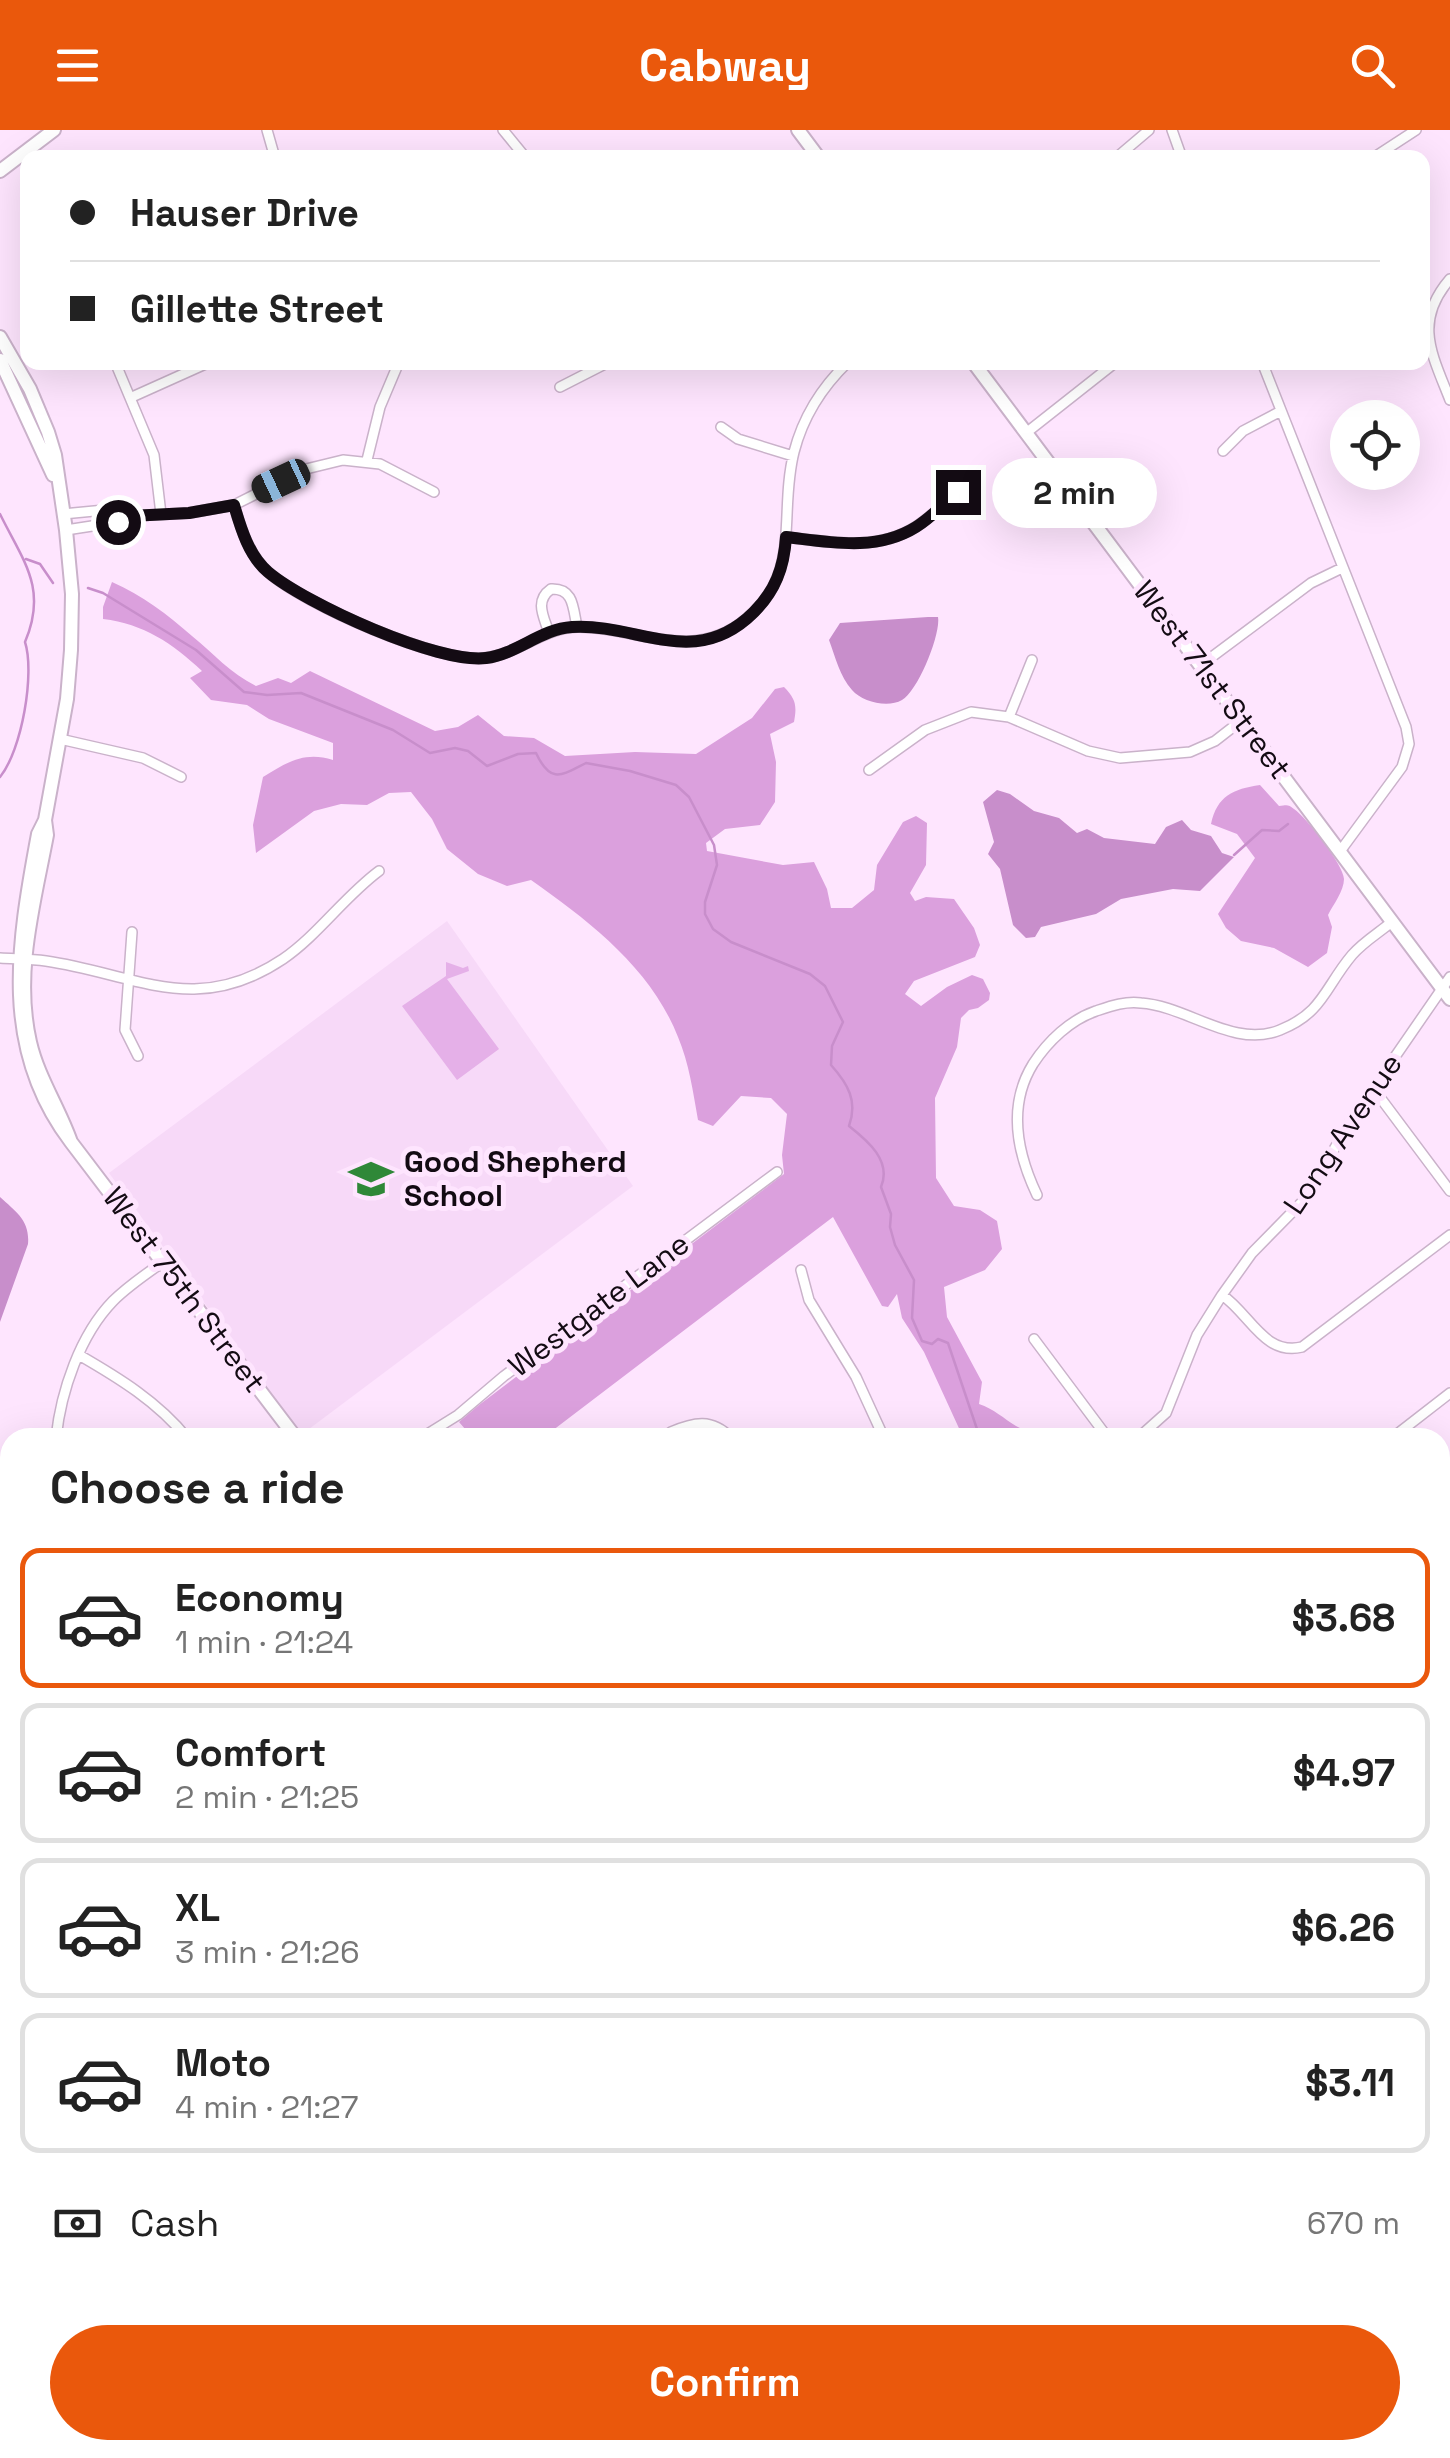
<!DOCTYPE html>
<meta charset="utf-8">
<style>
body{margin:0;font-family:"Space Grotesk",sans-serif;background:#f2f2f2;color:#222;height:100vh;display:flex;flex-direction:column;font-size:38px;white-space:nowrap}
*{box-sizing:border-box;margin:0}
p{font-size:32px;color:#767676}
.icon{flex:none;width:55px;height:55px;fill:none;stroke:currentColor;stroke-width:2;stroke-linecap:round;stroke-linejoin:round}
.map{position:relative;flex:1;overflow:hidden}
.drawer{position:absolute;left:0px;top:1298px;width:1450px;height:1032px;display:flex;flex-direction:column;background:#fff;border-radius:30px 30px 0 0;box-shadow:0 10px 40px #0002}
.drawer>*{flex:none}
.guide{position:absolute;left:20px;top:20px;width:1410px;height:220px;border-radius:20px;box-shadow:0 10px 40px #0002;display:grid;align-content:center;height:220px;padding:0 50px;background:#fff}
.tools{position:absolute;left:1330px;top:270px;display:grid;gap:20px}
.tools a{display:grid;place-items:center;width:90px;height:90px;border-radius:50%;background:#fff;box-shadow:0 10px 40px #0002;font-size:50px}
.end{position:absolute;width:45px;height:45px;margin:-22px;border:12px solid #130b13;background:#fff;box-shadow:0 0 0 5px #fff}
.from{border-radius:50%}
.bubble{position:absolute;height:70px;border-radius:35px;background:#fff;box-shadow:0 10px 40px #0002;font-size:32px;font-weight:700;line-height:70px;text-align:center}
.car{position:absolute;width:30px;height:60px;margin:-30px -15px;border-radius:12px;box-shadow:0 0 8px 2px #0007;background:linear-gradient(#222 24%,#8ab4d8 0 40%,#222 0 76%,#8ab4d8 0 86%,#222 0)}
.guide b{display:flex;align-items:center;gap:35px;height:95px;font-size:38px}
.guide b+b{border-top:2px solid #e0e0e0}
.guide i{width:25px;height:25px;background:#222}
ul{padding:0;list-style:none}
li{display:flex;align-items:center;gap:30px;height:140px;margin:0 20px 15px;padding:0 30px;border:5px solid #e0e0e0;border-radius:20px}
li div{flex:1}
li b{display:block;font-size:38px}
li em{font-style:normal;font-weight:700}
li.on{border-color:#ea580c}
li>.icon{width:90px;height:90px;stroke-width:1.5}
h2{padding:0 50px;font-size:45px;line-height:120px}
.pay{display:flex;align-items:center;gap:25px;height:110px;padding:0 50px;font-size:38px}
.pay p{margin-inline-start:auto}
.action{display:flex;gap:20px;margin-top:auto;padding:20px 50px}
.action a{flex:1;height:115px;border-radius:60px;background:#ea580c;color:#fff;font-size:40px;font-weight:700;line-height:115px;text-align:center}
header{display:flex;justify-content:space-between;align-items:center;height:130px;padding:0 50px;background:#ea580c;color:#fff;font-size:45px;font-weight:700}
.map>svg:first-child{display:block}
.built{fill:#f7d9f8}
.green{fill:#e5b0e8}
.forest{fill:#dba0dd}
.water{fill:#c88ecb}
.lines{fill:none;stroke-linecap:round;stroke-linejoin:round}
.stream{stroke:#c88ecb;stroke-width:2.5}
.street-casing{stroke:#cab2ca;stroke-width:12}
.secondary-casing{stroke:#cab2ca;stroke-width:16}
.primary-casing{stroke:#cab2ca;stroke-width:18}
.street{stroke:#fff;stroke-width:9}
.secondary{stroke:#fff;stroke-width:12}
.primary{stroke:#fff;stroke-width:14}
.route{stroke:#130b13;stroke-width:12}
.labels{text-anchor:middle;stroke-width:10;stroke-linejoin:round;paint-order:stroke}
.street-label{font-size:30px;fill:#130b13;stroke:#fee5fe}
.poi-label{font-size:30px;font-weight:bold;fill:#130b13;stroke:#fee5fe;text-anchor:start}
</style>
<header><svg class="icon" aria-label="menu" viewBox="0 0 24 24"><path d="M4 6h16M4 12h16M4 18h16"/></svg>Cabway<svg class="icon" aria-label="search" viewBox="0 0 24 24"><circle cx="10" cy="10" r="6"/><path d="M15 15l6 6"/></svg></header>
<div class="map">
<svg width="1450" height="2328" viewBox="0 0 1450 2328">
<rect width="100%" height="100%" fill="#fee5fe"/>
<path class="built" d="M447,791L633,1056L301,1305L109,1043Z"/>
<path class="green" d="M446,832L463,838L468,836L469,841L447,849L499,919L457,950L402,876L446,846Z"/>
<path class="forest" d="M112,452C142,465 168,485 192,506C214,524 230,543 256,556L278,548L291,553L310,541L435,601L458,597L478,585L504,606L534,608L565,626L635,622L696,624L752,588L775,559L784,557C796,569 797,576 794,592L770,604L776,632L775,672L760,695L725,699L706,713L707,721L783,735L814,732L827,759L831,778H852L874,760L877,735L903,692L916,686L927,693L926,735L910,763L915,771L926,767L954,769L974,798L980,815L975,827L914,851L905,864L921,876L947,857L972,845L983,849L990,863L989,870L978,878L969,880L961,888L957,917L935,968L936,1048L954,1076L980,1080L997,1091L1002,1119L985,1140L944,1157L947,1187L982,1252L979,1274C994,1279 1003,1288 1016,1296C1026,1302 1039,1301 1048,1307H963L924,1222L902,1188L897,1164L888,1177L882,1176L833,1087L544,1307H472L459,1292L479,1275L784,1044L782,1025L787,984L771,968L741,966L713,996L698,990C693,962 689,933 678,907C651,838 589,791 531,750L507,756L478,744L447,719L432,689L411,662L389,663L367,675L341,674L314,681L256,723L253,695L263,647C287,632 305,621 333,630V613L269,589L247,575L211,570L190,548L202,541C172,513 144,494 103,489V477Z
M1260,655L1279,676C1287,675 1288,674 1294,679C1307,688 1343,734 1344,749C1344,761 1333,775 1328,785L1332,797L1327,823L1308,837L1274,818L1241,811L1226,798L1218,784L1255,728L1237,704L1211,694C1217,666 1233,659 1260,655Z"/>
<path class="water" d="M928,487H938C941,504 918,561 902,570C888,578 862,572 852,560C840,547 835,526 829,510L840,493Z
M997,660L1010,664L1034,681L1059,688L1077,703L1087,699L1104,708L1155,714L1166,697L1182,690L1191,700L1211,706L1222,723L1234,727L1200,761L1173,759L1121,769L1096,784L1041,797L1035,807L1026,808L1013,795L1000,739L988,724L994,712L983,672Z
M0,1067C16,1082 30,1090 28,1114L0,1192Z"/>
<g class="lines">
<path class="stream" d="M0,384C23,431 48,458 25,512C35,543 22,620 0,647
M26,429L40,434L53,453
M88,458L103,463L196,520L244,562L267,565L301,563L393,600L430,623L455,618L468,621L487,636L518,624L536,623C551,655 562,645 586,633L630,641L676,655L689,667L714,715L717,735L705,772V784L713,799L731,812L810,844L825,856L843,892L832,916L831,935C848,954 858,971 849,996C868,1011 892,1031 881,1057L891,1084L890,1097L895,1115L914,1150L912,1188L922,1211L932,1214L938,1209L948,1213L980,1308
M1234,725L1262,700L1279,701L1288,694
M1,2328L10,2308"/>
<g class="street-casing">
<path id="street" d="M267,0L275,28
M503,0L526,28
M1172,0L1182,28
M1116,28L1149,0
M1373,28L1416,0
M1450,149C1413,192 1432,224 1450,270
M115,232L154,325L161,384
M1262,232L1406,597L1409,614L1402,637L1341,720
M560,257L609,232
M132,267L210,232
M721,297L738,309L793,326
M1026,303L1116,232
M1223,321L1243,301L1281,281
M367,330L380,277L399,232
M234,375C241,399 249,425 268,442C304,474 437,533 484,528C517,525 543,498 577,497C636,496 691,534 745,490C803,443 778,385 794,322C803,287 822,257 848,232
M63,384L115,379L130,386
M66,400L118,392L130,386L189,383L234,375L306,339L343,330L380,334L434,362
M786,407C829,412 878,422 917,396C939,381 958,361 978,344
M549,503C544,487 534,471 551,459C574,458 573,478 577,497
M1201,535L1311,453L1342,438
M1009,587L1032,530
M60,609L143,628L181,647
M869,640L925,600L971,582L1009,587L1088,621L1120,628L1190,622L1215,611L1242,590
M132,802L125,900L138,926
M0,828C15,829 31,829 46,831C136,844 195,888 283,829C318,805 344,767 379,741
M1373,958L1450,1061
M1037,1065C1017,1023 1007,976 1033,934C1048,911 1070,890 1096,881C1111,876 1125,871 1141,873C1187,876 1234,919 1280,900C1323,883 1325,857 1352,825C1363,812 1380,802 1393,791
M801,1140L809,1170L856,1247L884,1308
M1222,1165C1250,1184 1264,1226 1302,1217L1450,1105
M1034,1209L1108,1308
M79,1225C119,1248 158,1272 187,1308
M671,1302C694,1292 712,1288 731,1308
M56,1308C61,1261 80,1205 113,1171C128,1156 146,1144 163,1132
M421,1308L458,1285L504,1246L777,1042
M1138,1308L1166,1283L1197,1205L1222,1165L1252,1123L1305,1069L1350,992L1450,847
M1392,1308L1450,1263
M1440,1457L1450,1449
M0,1545L10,1560
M1440,1640L1450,1634
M0,1755L10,1768
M0,1964L10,1968
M0,2170L10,2155
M146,2320L152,2328
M674,2320L680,2328"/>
</g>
<g class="secondary-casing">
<path id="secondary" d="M798,0L819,28
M0,41L54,0
M0,207L30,259L48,302L55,325L66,400L72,464L71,520L67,569L45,690L47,705C34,774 14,843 30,912C38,947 59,978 71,1012
M0,230L53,345
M973,232L1450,869
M45,690L38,704C17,816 0,919 71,1012L296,1308
M1044,2320L1050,2328
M1068,2320L1074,2328"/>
</g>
<g class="primary-casing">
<path id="primary" d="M1440,1924L1450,1916
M1440,1946L1450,1938
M902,2328L912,2320
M934,2328L945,2320"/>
</g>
<use href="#street" class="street"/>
<use href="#secondary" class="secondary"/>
<use href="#primary" class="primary"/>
</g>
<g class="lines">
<path class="route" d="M118,392L130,386L189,383L234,375C241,399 249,426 268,442C306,474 438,534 486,528C517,524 541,499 572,497C639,493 695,541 754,482C775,461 784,438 786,407C829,412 876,422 916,397C931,388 944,373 958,362"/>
</g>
<defs>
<g id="school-bare" transform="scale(3.45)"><path d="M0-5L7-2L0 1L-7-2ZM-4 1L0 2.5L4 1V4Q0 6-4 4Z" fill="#2f8838" stroke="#fee5fe" stroke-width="2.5" paint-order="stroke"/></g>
</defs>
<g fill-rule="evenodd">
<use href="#school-bare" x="371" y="1049"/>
</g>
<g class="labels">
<g class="street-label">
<text transform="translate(1212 550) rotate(53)" y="10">West 71st Street</text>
<text transform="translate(1343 1004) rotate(-56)" y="10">Long Avenue</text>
<text transform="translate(184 1160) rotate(53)" y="10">West 75th Street</text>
<text transform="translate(599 1175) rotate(-37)" y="10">Westgate Lane</text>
</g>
<g class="poi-label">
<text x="404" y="1042">Good Shepherd<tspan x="404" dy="34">School</tspan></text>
</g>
</g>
</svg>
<div class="tools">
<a><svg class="icon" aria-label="locate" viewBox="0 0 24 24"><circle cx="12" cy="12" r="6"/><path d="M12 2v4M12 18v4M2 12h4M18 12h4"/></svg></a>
</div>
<i class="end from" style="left:118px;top:392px"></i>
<i class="end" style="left:958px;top:362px"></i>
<div class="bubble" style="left:992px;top:328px;width:165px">2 min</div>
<i class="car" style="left:281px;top:351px;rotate:245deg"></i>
<div class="guide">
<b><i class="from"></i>Hauser Drive</b>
<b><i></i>Gillette Street</b>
</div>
<section class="drawer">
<h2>Choose a ride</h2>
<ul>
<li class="on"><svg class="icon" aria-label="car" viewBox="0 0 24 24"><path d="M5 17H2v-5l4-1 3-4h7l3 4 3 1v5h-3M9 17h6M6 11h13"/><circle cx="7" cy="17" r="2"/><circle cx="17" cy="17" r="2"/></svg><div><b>Economy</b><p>1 min · 21:24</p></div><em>$3.68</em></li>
<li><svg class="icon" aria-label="car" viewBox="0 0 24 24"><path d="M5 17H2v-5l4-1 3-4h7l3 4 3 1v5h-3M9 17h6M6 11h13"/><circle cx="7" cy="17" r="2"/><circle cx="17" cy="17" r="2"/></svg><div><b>Comfort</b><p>2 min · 21:25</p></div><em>$4.97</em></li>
<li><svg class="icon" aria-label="car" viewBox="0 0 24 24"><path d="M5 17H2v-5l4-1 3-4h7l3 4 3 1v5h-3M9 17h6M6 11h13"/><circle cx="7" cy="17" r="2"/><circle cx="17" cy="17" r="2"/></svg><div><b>XL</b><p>3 min · 21:26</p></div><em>$6.26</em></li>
<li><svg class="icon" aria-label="car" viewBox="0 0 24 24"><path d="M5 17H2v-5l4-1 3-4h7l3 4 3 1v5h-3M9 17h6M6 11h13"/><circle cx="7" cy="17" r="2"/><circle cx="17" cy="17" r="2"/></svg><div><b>Moto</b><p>4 min · 21:27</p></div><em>$3.11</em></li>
</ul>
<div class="pay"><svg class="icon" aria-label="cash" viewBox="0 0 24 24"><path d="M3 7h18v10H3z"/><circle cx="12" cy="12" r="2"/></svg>Cash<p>670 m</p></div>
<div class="action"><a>Confirm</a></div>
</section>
</div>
